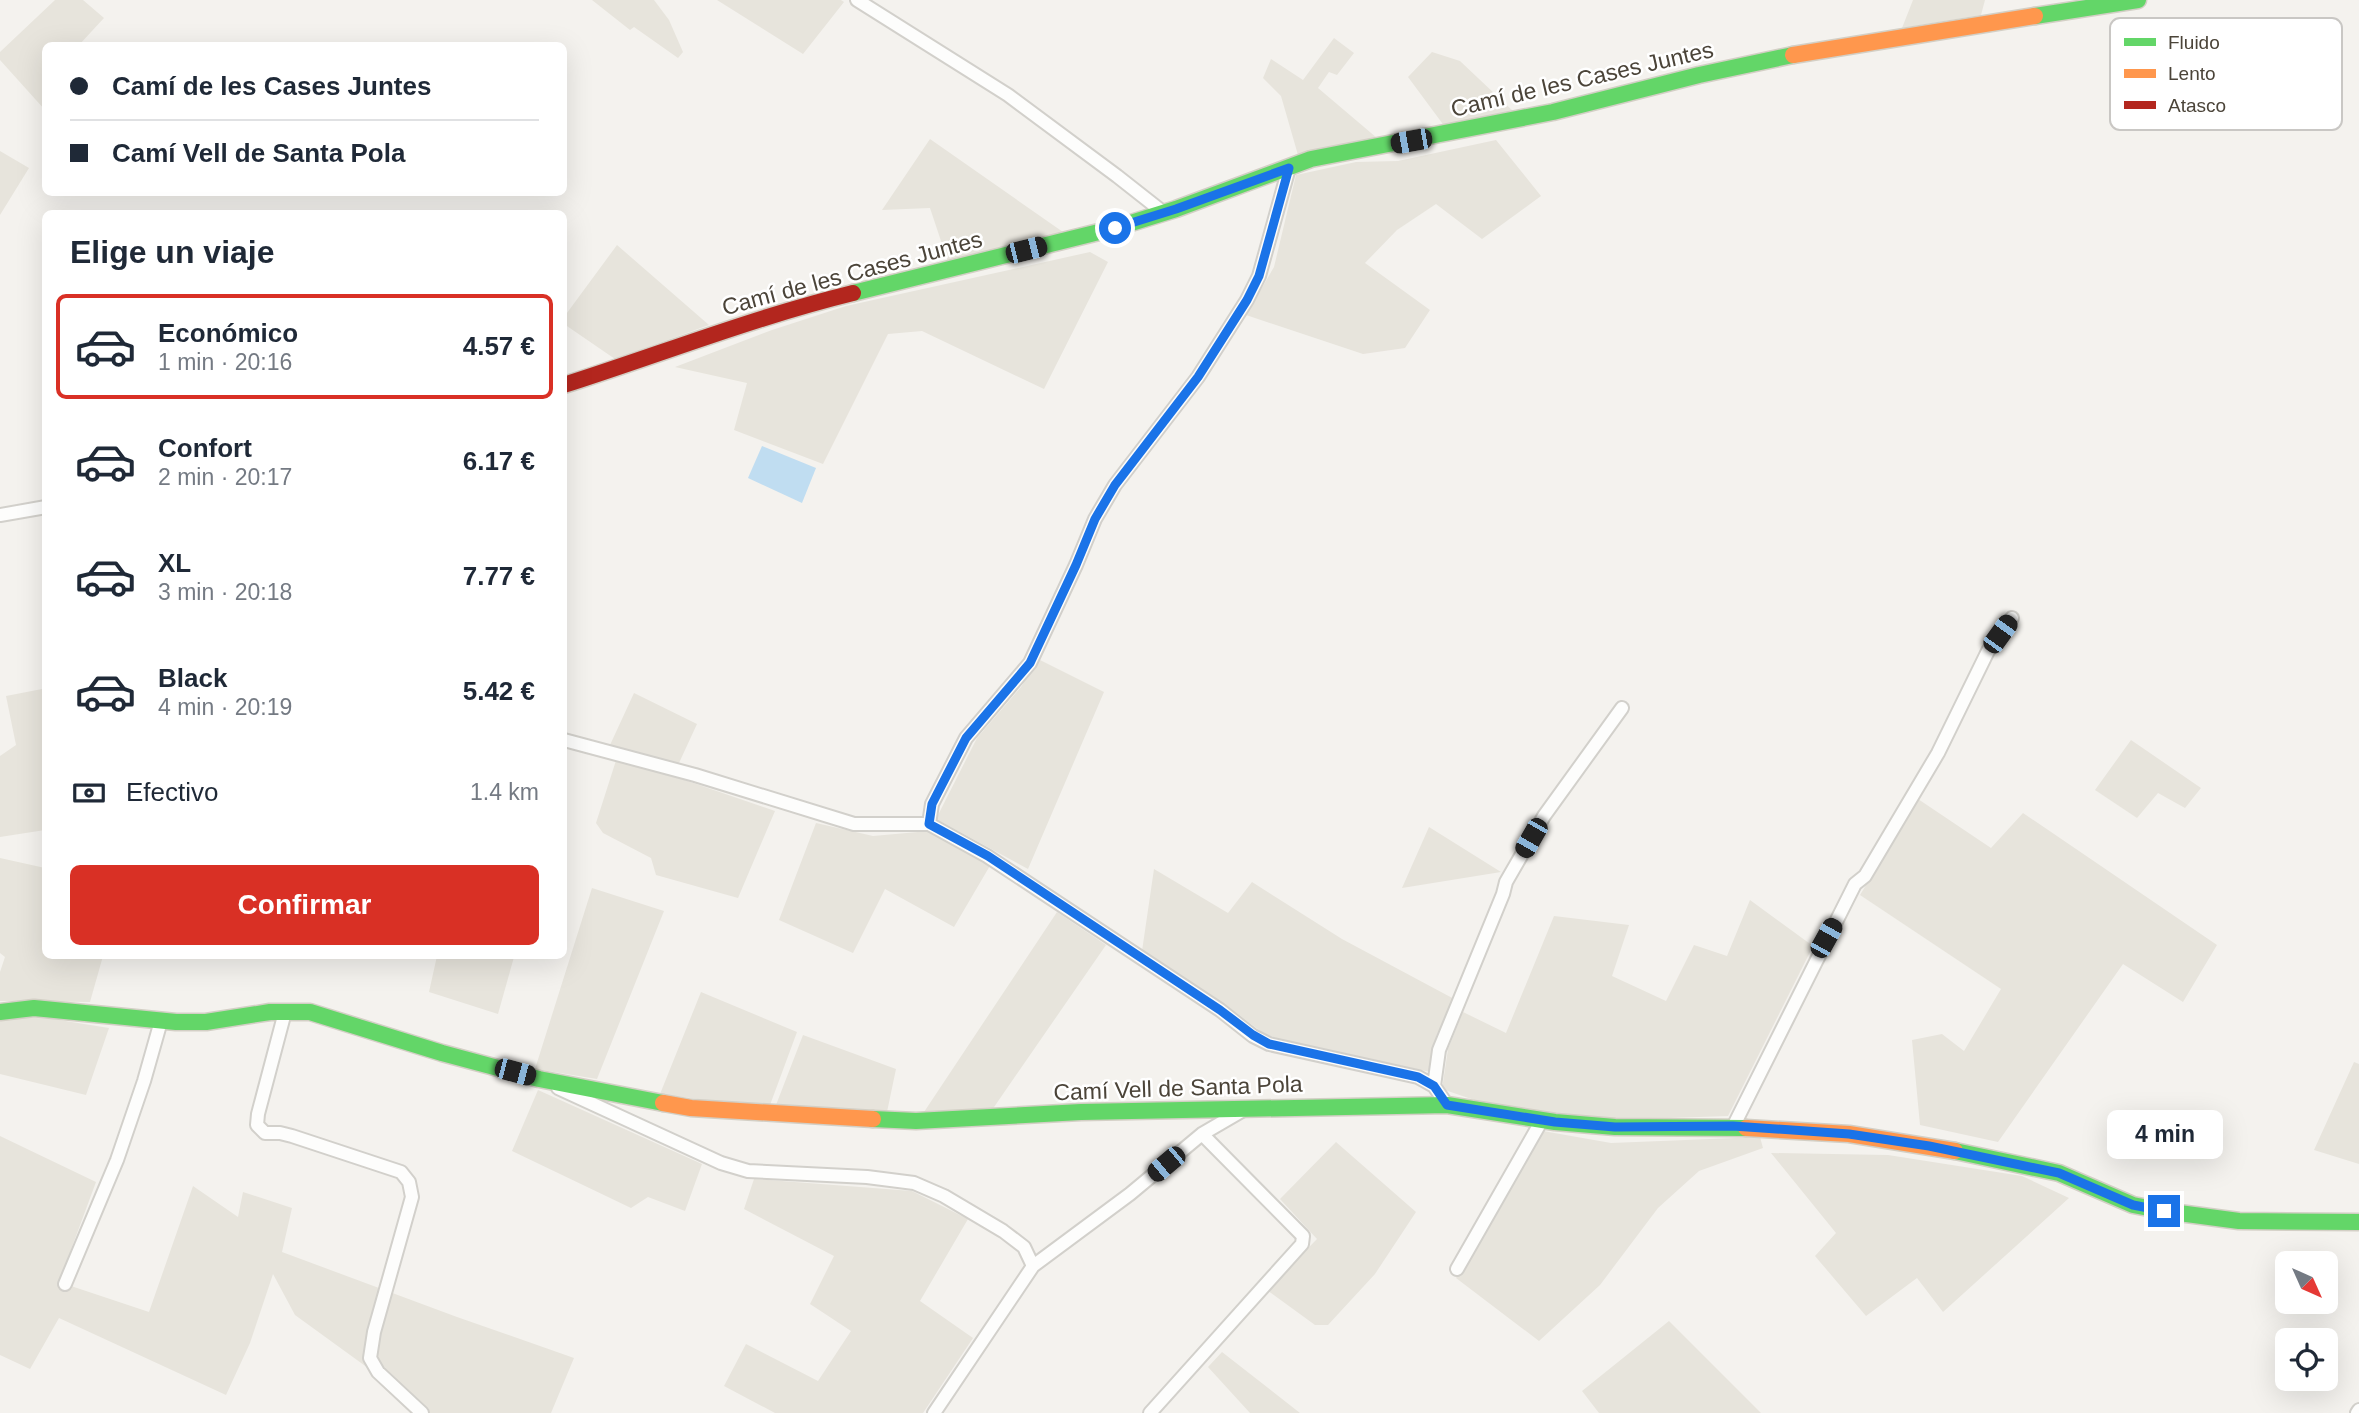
<!DOCTYPE html>
<html lang="es">
<meta charset="utf-8">
<style>
body{margin:0;font-family:Arial,sans-serif;background:#f6f6f7;color:#1f2937;height:100vh;display:flex;flex-direction:column;font-size:26px;white-space:nowrap}
*{box-sizing:border-box;margin:0}
p{font-size:23px;color:#747a83}
.icon{flex:none;width:38px;height:38px;fill:none;stroke:currentColor;stroke-width:2;stroke-linecap:round;stroke-linejoin:round}
.map{position:relative;flex:1;overflow:hidden}
.sheet{position:absolute;left:42px;top:210px;width:525px;height:749px;display:flex;flex-direction:column;background:#fff;border-radius:10px;box-shadow:0 7px 28px #0002}
.sheet>*{flex:none}
.guide{position:absolute;left:42px;top:42px;width:525px;height:154px;border-radius:10px;box-shadow:0 7px 28px #0002;display:grid;align-content:center;height:154px;padding:0 28px;background:#fff}
.needle{width:46px;rotate:135deg}
.buttons{position:absolute;left:2275px;top:1251px;display:grid;gap:14px}
.buttons a{display:grid;place-items:center;width:63px;height:63px;border-radius:10px;background:#fff;box-shadow:0 7px 28px #0002;font-size:35px}
.end{position:absolute;width:32px;height:32px;margin:-16px;border:9px solid #1a73e8;background:#fff;box-shadow:0 0 0 4px #fff}
.from{border-radius:50%}
.bubble{position:absolute;height:49px;border-radius:10px;background:#fff;box-shadow:0 7px 28px #0002;font-size:23px;font-weight:700;line-height:49px;text-align:center}
.car{position:absolute;width:21px;height:42px;margin:-21px -10px;border-radius:9px;box-shadow:0 0 5px 2px #0007;background:linear-gradient(#222 24%,#8ab4d8 0 40%,#222 0 76%,#8ab4d8 0 86%,#222 0)}
.guide b{display:flex;align-items:center;gap:24px;height:66px;font-size:26px}
.guide b+b{border-top:2px solid #e0e1e3}
.guide i{width:18px;height:18px;background:#1f2937}
ul{padding:0;list-style:none}
li{display:flex;align-items:center;gap:21px;height:105px;margin:0 14px 10px;padding:0 14px;border:4px solid transparent;border-radius:10px}
li div{flex:1}
li b{display:block;font-size:26px}
li em{font-style:normal;font-weight:700}
li.current{border-color:#d93025}
li>.icon{width:63px;height:63px;stroke-width:1.5}
h2{padding:0 28px;font-size:32px;line-height:84px}
.pay{display:flex;align-items:center;gap:18px;height:77px;padding:0 28px;font-size:26px}
.pay p{margin-inline-start:auto}
.button{display:flex;gap:14px;margin-top:auto;padding:14px 28px}
.button a{flex:1;height:80px;border-radius:10px;background:#d93025;color:#fff;font-size:28px;font-weight:700;line-height:80px;text-align:center}
.map>svg:first-child{display:block}
.residential{fill:#e7e4dc}
.water{fill:#c0ddf1}
.lines{fill:none;stroke-linecap:round;stroke-linejoin:round}
.street-casing{stroke:#d2d0cb;stroke-width:16}
.fast-casing{stroke:#d3cfc5;stroke-width:19}
.slow-casing{stroke:#d3cfc5;stroke-width:19}
.jam-casing{stroke:#d3cfc5;stroke-width:19}
.street{stroke:#fdfdfc;stroke-width:12}
.fast{stroke:#63d668;stroke-width:16}
.slow{stroke:#ff974d;stroke-width:16}
.jam{stroke:#b3261e;stroke-width:16}
.route{stroke:#1a73e8;stroke-width:9}
.labels{text-anchor:middle;stroke-width:5;stroke-linejoin:round;paint-order:stroke}
.street-label{font-size:23px;fill:#4b4439;stroke:#fff}
.key{fill:#fff;stroke:#c9c7c4;stroke-width:2}
.key-label{font-size:19px;fill:#4b4439}
</style>
<div class="map">
<svg width="2359" height="1413" viewBox="0 0 2359 1413">
<rect width="100%" height="100%" fill="#f4f2ee"/>
<path class="residential" d="M55,0H83L104,18L79,45L46,46L45,110L0,60V52Z
M592,0H654L669,20L683,52L678,58L634,27L630,30Z
M717,0H841L844,2L803,54Z
M1913,0H1985L1981,15L1902,28Z
M1334,38L1354,53L1337,75L1329,72L1318,88L1377,138L1298,155L1281,96L1263,78L1271,59L1303,80Z
M1432,52L1460,61L1514,112L1445,127L1408,77Z
M930,139L1063,232L948,262L930,208L882,210Z
M1496,140L1541,196L1482,239L1436,204L1397,230L1365,263L1430,310L1405,348L1363,354L1246,315L1274,267L1296,175L1356,162L1398,161Z
M0,151L29,168L0,215Z
M617,245L709,325L615,359L564,324V317Z
M1090,252L1108,262L1044,389L922,331L888,334L823,464L734,430L747,383L675,367L772,330L846,306Z
M1038,659L1104,692L1028,869L936,819L977,738L1021,687Z
M42,689L46,693L45,830L0,837V756L16,745L6,696Z
M634,693L697,724L673,776L775,811L738,898L656,875L651,858L603,833L596,823L620,748L610,745Z
M2131,740L2201,788L2185,808L2158,793L2137,818L2095,790Z
M1918,799L1991,848L2023,813L2217,945L2183,1002L2123,964L1998,1142L1920,1125L1912,1040L1942,1034L1964,1051L2001,989L1860,895Z
M816,823L873,836L929,831L991,864L954,927L885,889L853,953L779,920Z
M1429,827L1501,872L1402,888Z
M0,858L45,868L46,956H103L90,1002L0,1001V972L5,957L0,953Z
M1154,869L1228,913L1252,882L1342,939L1456,1000L1437,1034L1430,1072L1279,1039L1263,1033L1227,1006L1142,951Z
M592,888L664,911L597,1079L535,1069Z
M1750,900L1813,946L1728,1116L1611,1120L1486,1104L1442,1089L1448,1049L1463,1012L1506,1033L1554,916L1629,925L1612,976L1666,1001L1694,945L1727,956Z
M1057,912L1106,945L992,1110L924,1112Z
M437,956L514,957L498,1014L429,992Z
M701,992L797,1032L770,1105L728,1103L660,1094Z
M19,1017L53,1019L109,1028L86,1095L0,1074V1020Z
M803,1035L896,1069L887,1112L776,1105Z
M2354,1062L2359,1064V1164L2314,1150Z
M538,1090L702,1164L685,1211L648,1197L631,1208L512,1151Z
M1543,1131L1611,1143L1760,1137L1763,1148L1699,1171L1658,1208L1600,1285L1539,1341L1456,1278Z
M0,1136L96,1182L59,1282L149,1312L193,1186L238,1217L243,1192L292,1208L282,1252L457,1317L574,1358L551,1413H430L295,1315L273,1274L250,1343L226,1395L59,1318L30,1369L0,1355Z
M1336,1142L1416,1212L1375,1274L1328,1325H1315L1267,1290L1317,1239L1280,1199Z
M1771,1153L1888,1155L2022,1176L2069,1198L1943,1312L1917,1278L1866,1316L1815,1256L1836,1233Z
M754,1179L912,1191L968,1219L920,1301L973,1338L923,1413H775L724,1386L746,1344L818,1381L851,1331L810,1304L834,1256L744,1209Z
M1669,1321L1761,1413H1599L1582,1391Z
M1222,1352L1300,1413H1250L1208,1367Z"/>
<path class="water" d="M762,446L816,468L802,503L748,478Z"/>
<g class="lines">
<g class="street-casing">
<path id="street" d="M857,0L1008,95L1117,176L1164,213
M0,515L46,507
M564,740L695,775L854,824H929L987,856L1220,1010L1253,1036L1269,1044L1418,1077L1434,1086L1447,1105
M929,824L932,804L966,738L1030,663L1076,565L1095,519L1115,485L1198,377L1247,300L1259,276L1289,168
M285,1012L258,1114L257,1125L265,1133H280L292,1136L401,1172L409,1182L412,1197L374,1332L370,1358L378,1372L422,1413
M1434,1086L1439,1050L1503,894L1506,882L1544,816L1622,708
M558,1088L721,1163L748,1171L867,1177L914,1183L944,1196L1003,1231L1024,1247L1033,1266
M1733,1127L1855,884L1865,876L1938,753L1988,651L2012,618
M1457,1269L1542,1120
M65,1284L117,1160L144,1081L161,1021
M934,1413L1033,1266L1130,1194L1202,1134L1245,1109
M1150,1413L1302,1244L1303,1236L1202,1134
M2357,1413L2359,1410"/>
</g>
<g class="fast-casing">
<path id="fast" d="M2035,16L2138,0
M853,293L1115,228L1176,209L1311,159L1553,112L1699,75L1793,55
M0,1012L34,1008L176,1022H206L270,1012H310L442,1053L539,1079L663,1103
M873,1119L916,1121L1081,1112L1447,1105L1555,1122L1615,1127L1746,1128
M1955,1151L2059,1173L2133,1205L2164,1211L2239,1221L2359,1222"/>
</g>
<g class="slow-casing">
<path id="slow" d="M1793,55L2035,16
M663,1103L691,1108L873,1119
M1746,1128L1849,1134L1955,1151"/>
</g>
<g class="jam-casing">
<path id="jam" d="M564,385C661,354 755,317 853,293"/>
</g>
<use href="#street" class="street"/>
<use href="#fast" class="fast"/>
<use href="#slow" class="slow"/>
<use href="#jam" class="jam"/>
</g>
<g class="lines">
<path class="route" d="M1115,228L1176,209L1289,168L1259,276L1247,300L1198,377L1115,485L1095,519L1076,565L1030,663L966,738L932,804L929,824L988,856L1220,1010L1253,1035L1269,1044L1418,1077L1434,1086L1447,1105L1555,1122L1615,1127L1733,1126L1849,1134L1929,1146L2059,1173L2133,1205L2164,1211"/>
</g>
<g class="labels">
<g class="street-label">
<text transform="translate(1582 79) rotate(-13)" y="8">Camí de les Cases Juntes</text>
<text transform="translate(852 273) rotate(-15)" y="8">Camí de les Cases Juntes</text>
<text transform="translate(1178 1088) rotate(-2)" y="8">Camí Vell de Santa Pola</text>
</g>
</g>
<rect x="2110" y="18" width="232" height="112" rx="10" class="key"/>
<rect x="2124" y="38" width="32" height="8" fill="#63d668"/>
<rect x="2124" y="69" width="32" height="9" fill="#ff974d"/>
<rect x="2124" y="101" width="32" height="8" fill="#b3261e"/>
<g class="key-label">
<text x="2168" y="49">Fluido</text>
<text x="2168" y="80">Lento</text>
<text x="2168" y="112">Atasco</text>
</g>
</svg>
<div class="buttons">
<a><svg class="needle" viewBox="-14 -14 28 28"><path d="M0-13l5 13h-10z" fill="#e53935"/><path d="M0 13l5-13h-10z" fill="#747a83"/></svg></a>
<a><svg class="icon" aria-label="locate" viewBox="0 0 24 24"><circle cx="12" cy="12" r="6"/><path d="M12 2v4M12 18v4M2 12h4M18 12h4"/></svg></a>
</div>
<i class="end from" style="left:1115px;top:228px"></i>
<i class="end" style="left:2164px;top:1211px"></i>
<div class="bubble" style="left:2107px;top:1110px;width:116px">4 min</div>
<i class="car" style="left:1411px;top:141px;rotate:260deg"></i>
<i class="car" style="left:1026px;top:250px;rotate:76deg"></i>
<i class="car" style="left:2000px;top:634px;rotate:36deg"></i>
<i class="car" style="left:1531px;top:838px;rotate:210deg"></i>
<i class="car" style="left:1826px;top:938px;rotate:29deg"></i>
<i class="car" style="left:515px;top:1072px;rotate:105deg"></i>
<i class="car" style="left:1166px;top:1164px;rotate:230deg"></i>
<div class="guide">
<b><i class="from"></i>Camí de les Cases Juntes</b>
<b><i></i>Camí Vell de Santa Pola</b>
</div>
<section class="sheet">
<h2>Elige un viaje</h2>
<ul>
<li class="current"><svg class="icon" aria-label="car" viewBox="0 0 24 24"><path d="M5 17H2v-5l4-1 3-4h7l3 4 3 1v5h-3M9 17h6M6 11h13"/><circle cx="7" cy="17" r="2"/><circle cx="17" cy="17" r="2"/></svg><div><b>Económico</b><p>1 min · 20:16</p></div><em>4.57 €</em></li>
<li><svg class="icon" aria-label="car" viewBox="0 0 24 24"><path d="M5 17H2v-5l4-1 3-4h7l3 4 3 1v5h-3M9 17h6M6 11h13"/><circle cx="7" cy="17" r="2"/><circle cx="17" cy="17" r="2"/></svg><div><b>Confort</b><p>2 min · 20:17</p></div><em>6.17 €</em></li>
<li><svg class="icon" aria-label="car" viewBox="0 0 24 24"><path d="M5 17H2v-5l4-1 3-4h7l3 4 3 1v5h-3M9 17h6M6 11h13"/><circle cx="7" cy="17" r="2"/><circle cx="17" cy="17" r="2"/></svg><div><b>XL</b><p>3 min · 20:18</p></div><em>7.77 €</em></li>
<li><svg class="icon" aria-label="car" viewBox="0 0 24 24"><path d="M5 17H2v-5l4-1 3-4h7l3 4 3 1v5h-3M9 17h6M6 11h13"/><circle cx="7" cy="17" r="2"/><circle cx="17" cy="17" r="2"/></svg><div><b>Black</b><p>4 min · 20:19</p></div><em>5.42 €</em></li>
</ul>
<div class="pay"><svg class="icon" aria-label="cash" viewBox="0 0 24 24"><path d="M3 7h18v10H3z"/><circle cx="12" cy="12" r="2"/></svg>Efectivo<p>1.4 km</p></div>
<div class="button"><a>Confirmar</a></div>
</section>
</div>
